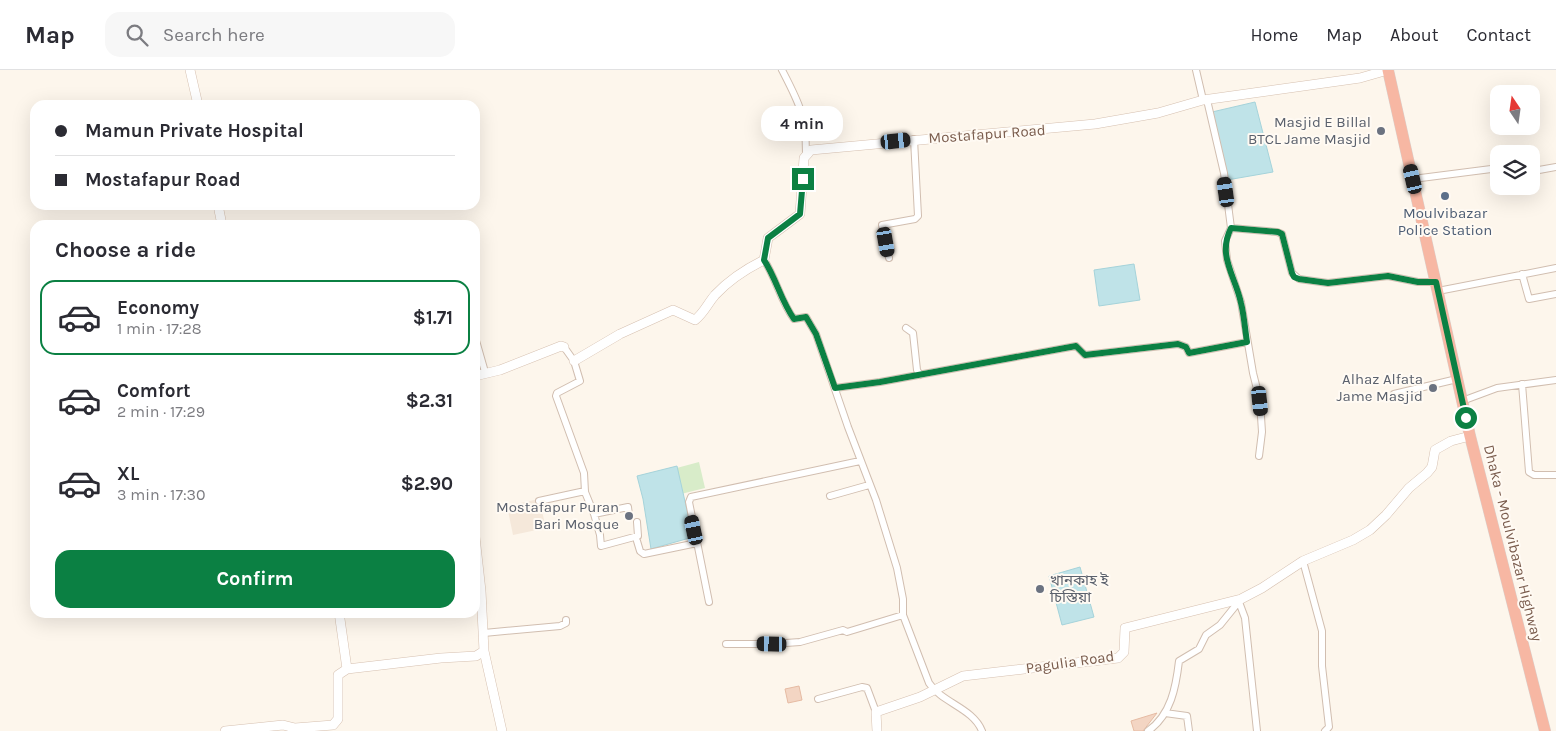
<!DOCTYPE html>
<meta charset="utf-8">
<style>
body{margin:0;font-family:Karla,"Noto Sans Bengali",sans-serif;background:#f7f7f7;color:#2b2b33;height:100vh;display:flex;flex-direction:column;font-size:19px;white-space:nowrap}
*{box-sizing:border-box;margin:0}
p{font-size:16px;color:#7c7c81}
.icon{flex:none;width:28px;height:28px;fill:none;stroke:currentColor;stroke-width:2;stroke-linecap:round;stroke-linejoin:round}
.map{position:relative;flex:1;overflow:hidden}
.details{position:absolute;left:30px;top:150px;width:450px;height:398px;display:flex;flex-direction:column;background:#fff;border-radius:15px;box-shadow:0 5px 20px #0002}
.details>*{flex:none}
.top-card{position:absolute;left:30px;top:30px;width:450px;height:110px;border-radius:15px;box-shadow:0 5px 20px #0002;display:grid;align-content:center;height:110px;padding:0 25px;background:#fff}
.needle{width:32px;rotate:347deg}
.controls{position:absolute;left:1490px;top:15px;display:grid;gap:10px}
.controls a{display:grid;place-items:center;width:50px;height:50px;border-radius:10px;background:#fff;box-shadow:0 5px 20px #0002;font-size:25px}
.end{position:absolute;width:22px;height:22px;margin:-11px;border:6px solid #0b8043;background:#fff;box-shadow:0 0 0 2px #fff}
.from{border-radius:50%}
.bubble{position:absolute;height:35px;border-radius:15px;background:#fff;box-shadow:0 5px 20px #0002;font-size:16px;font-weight:700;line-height:35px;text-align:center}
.car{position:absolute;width:15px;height:30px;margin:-15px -8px;border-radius:6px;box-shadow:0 0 4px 1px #0007;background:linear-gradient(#222 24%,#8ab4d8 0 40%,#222 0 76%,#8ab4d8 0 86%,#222 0)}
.top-card b{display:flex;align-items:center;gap:18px;height:48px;font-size:19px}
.top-card b+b{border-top:1px solid #e1e1e2}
.top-card i{width:12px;height:12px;background:#2b2b33}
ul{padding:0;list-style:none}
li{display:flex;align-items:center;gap:15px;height:75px;margin:0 10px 8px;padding:0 15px;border:2px solid transparent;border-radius:15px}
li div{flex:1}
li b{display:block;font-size:19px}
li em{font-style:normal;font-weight:700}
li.on{border-color:#0b8043}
li>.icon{width:45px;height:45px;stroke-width:1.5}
h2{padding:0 25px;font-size:22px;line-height:60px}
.button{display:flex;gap:10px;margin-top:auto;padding:10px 25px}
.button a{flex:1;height:58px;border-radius:15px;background:#0b8043;color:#fff;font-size:20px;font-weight:700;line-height:58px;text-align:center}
header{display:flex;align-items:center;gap:30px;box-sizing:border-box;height:70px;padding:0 25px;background:#fff;border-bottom:1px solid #e1e1e2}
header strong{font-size:24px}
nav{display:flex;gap:28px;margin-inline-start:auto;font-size:18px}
.search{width:350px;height:45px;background:#f7f7f7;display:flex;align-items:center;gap:12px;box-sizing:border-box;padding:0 18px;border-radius:15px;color:#7c7c81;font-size:19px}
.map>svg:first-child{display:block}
.residential{fill:#f5e8da}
.green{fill:#d8ecc9}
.water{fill:#bfe3e8;stroke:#a5d3da}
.building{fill:#f3d5c3;stroke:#e6bba3}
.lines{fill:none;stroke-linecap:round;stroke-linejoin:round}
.street-casing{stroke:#d1beb0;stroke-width:8}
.secondary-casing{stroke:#d6c0b0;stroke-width:10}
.highway-casing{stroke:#dad1cd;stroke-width:12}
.street{stroke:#fff;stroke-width:6}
.secondary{stroke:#fff;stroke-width:9}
.highway{stroke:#f7b7a3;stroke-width:11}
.route{stroke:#0b8043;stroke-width:6}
.worship-dot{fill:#6b7280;stroke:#fffaf3;stroke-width:2}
.service-dot{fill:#5c6f8a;stroke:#fffaf3;stroke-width:2}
.labels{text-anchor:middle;stroke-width:4;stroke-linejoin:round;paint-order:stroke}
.worship-label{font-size:15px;fill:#5b616d;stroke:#fffaf3;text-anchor:end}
.street-label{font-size:15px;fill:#7a5c4d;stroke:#fffaf3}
.service-label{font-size:15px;fill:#4e5e75;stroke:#fffaf3}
</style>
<header>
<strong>Map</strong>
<div class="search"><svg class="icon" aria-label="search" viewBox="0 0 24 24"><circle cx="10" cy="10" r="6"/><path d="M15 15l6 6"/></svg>Search here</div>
<nav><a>Home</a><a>Map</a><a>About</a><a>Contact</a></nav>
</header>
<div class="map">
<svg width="1556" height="661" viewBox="0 0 1556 661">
<rect width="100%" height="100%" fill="#fdf6ec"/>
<path class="residential" d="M539,429L546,458L513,465L507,436Z"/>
<path class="green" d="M699,392L705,418L677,425L673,399Z"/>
<path class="water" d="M1255,32L1273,102L1227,110L1212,42Z
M1134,194L1140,230L1099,236L1094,200Z
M677,396L693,467L651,479L643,429L637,406Z
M1080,497L1094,547L1062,555L1049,506Z"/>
<path class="building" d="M799,616L802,630L788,633L785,619Z
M1157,643L1143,661H1134L1131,651Z"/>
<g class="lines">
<g class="street-casing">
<path id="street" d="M782,0C799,33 806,45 806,84
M1196,0L1203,30
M1207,30L1224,103L1231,158L1225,171L1227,190L1241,232L1253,303L1260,331L1262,362L1259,386
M1531,100H1539L1556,97
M1413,109L1499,98
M1231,158L1277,162L1282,164L1292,203L1299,209L1328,213L1388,206L1418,212H1436
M889,188L882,155L915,149L918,146L914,69
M764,190C776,208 781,232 794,249L806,247L816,264L848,357L876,430L897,498L903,529V545L929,613C942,633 973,638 982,661
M1522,204L1529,229L1556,224
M1438,221L1556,198
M906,258L913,263L917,300L920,305
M475,267L485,302
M564,277L574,291L580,311L557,323L556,326L584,403L585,422L594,444L628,437L629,445
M1522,314L1529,402L1534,405H1556
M835,318L880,312L1076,276L1085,285L1178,274L1186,277L1189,283L1247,272
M1394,324L1457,309
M1462,331L1497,318L1556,310
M830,426L869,415
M539,431L585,421
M594,444L600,465L601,476L638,466L637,452
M637,471L640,481L644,484L697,473
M1303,491L1322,561V596L1329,657L1325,661
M709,532L689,432L691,427L860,391
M1239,532L1245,548L1257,661
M484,563L560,556L566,553V550
M726,574H772L800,572L843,560L847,562L903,545
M818,629L862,617L867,618L876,642
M1165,643L1187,646L1189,661
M1148,661C1171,645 1176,617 1179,591L1199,579L1206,565L1220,555L1241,529"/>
</g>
<g class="secondary-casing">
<path id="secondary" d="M190,0L198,35
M218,135L222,155
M574,291L620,264L673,240L695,250C704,243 708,233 715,225C729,210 746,199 764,190L768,168L800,144L804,88L811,80L1095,54L1158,43L1203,30L1360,8L1388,0
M475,306L500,300L561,276L564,277
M475,467L481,521L484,581L502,661
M339,542L347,599
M225,661L283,655L295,658L333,655L338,649V605L347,599L441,588L476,586L484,581
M877,661L876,642L920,627L963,606L1118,588L1124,582L1125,558L1241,529L1262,518L1303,491L1353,470L1370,460L1386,445L1409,418L1427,403L1432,397L1435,380L1451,371L1470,366"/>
</g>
<g class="highway-casing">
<path id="highway" d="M1388,0L1470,366L1545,661"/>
</g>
<use href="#street" class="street"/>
<use href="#secondary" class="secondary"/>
<use href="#highway" class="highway"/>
</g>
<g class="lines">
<path class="route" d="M803,109L800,144L768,168L764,190C776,208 781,231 794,249L806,247L816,264L835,318L880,312L1076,276L1085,285L1178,274L1186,277L1189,283L1247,272C1245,259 1244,245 1241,233C1235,205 1217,186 1231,158L1278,162L1282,164L1292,203L1294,207L1299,209L1328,213L1388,206L1418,212H1436L1466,348"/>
</g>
<g class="worship-dot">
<circle cx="1381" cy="61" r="5"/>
<circle cx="1433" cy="318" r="5"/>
<circle cx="629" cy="446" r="5"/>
<circle cx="1040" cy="519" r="5"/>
</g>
<circle class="service-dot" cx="1445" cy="126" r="5"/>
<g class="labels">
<g class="worship-label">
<text x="1371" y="57">Masjid E Billal<tspan x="1371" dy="17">BTCL Jame Masjid</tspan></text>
<text x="1423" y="314">Alhaz Alfata<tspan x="1423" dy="17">Jame Masjid</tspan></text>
<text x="619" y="442">Mostafapur Puran<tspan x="619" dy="17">Bari Mosque</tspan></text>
<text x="1050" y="515" text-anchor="start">খানকাহ ই<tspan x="1050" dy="17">চিস্তিয়া</tspan></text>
</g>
<g class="street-label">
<text transform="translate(987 64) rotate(-4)" y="5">Mostafapur Road</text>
<text transform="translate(1513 473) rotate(76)" y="5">Dhaka - Moulvibazar Highway</text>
<text transform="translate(1070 592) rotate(-8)" y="5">Pagulia Road</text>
</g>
<g class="service-label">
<text x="1445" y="148">Moulvibazar<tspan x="1445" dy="17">Police Station</tspan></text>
</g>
</g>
</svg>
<div class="controls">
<a><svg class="needle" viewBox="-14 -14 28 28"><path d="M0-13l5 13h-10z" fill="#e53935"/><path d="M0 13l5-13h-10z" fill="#7c7c81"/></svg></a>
<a><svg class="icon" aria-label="layers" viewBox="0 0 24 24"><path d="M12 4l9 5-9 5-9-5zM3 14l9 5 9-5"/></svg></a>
</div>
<i class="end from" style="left:1466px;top:348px"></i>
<i class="end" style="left:803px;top:109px"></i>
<div class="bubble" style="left:761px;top:36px;width:82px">4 min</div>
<i class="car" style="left:896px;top:71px;rotate:84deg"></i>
<i class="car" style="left:1413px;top:109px;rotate:347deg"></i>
<i class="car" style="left:1226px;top:122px;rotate:352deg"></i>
<i class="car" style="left:886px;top:172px;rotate:170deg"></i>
<i class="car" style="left:1260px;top:331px;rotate:174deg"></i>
<i class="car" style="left:694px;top:460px;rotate:348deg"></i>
<i class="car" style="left:772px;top:574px;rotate:271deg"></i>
<div class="top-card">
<b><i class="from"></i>Mamun Private Hospital</b>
<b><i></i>Mostafapur Road</b>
</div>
<section class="details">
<h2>Choose a ride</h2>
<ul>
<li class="on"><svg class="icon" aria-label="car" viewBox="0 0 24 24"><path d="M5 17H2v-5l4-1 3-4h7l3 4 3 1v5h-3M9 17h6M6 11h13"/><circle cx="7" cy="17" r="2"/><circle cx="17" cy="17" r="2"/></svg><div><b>Economy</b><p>1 min · 17:28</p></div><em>$1.71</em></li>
<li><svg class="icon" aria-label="car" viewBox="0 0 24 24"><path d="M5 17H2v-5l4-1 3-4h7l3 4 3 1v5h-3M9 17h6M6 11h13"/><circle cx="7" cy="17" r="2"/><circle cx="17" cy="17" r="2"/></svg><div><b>Comfort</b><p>2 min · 17:29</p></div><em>$2.31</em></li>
<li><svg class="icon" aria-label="car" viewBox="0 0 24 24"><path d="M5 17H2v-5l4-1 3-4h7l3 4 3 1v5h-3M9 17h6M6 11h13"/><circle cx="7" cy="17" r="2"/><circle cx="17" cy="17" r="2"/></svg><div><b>XL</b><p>3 min · 17:30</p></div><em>$2.90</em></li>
</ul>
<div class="button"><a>Confirm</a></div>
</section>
</div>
